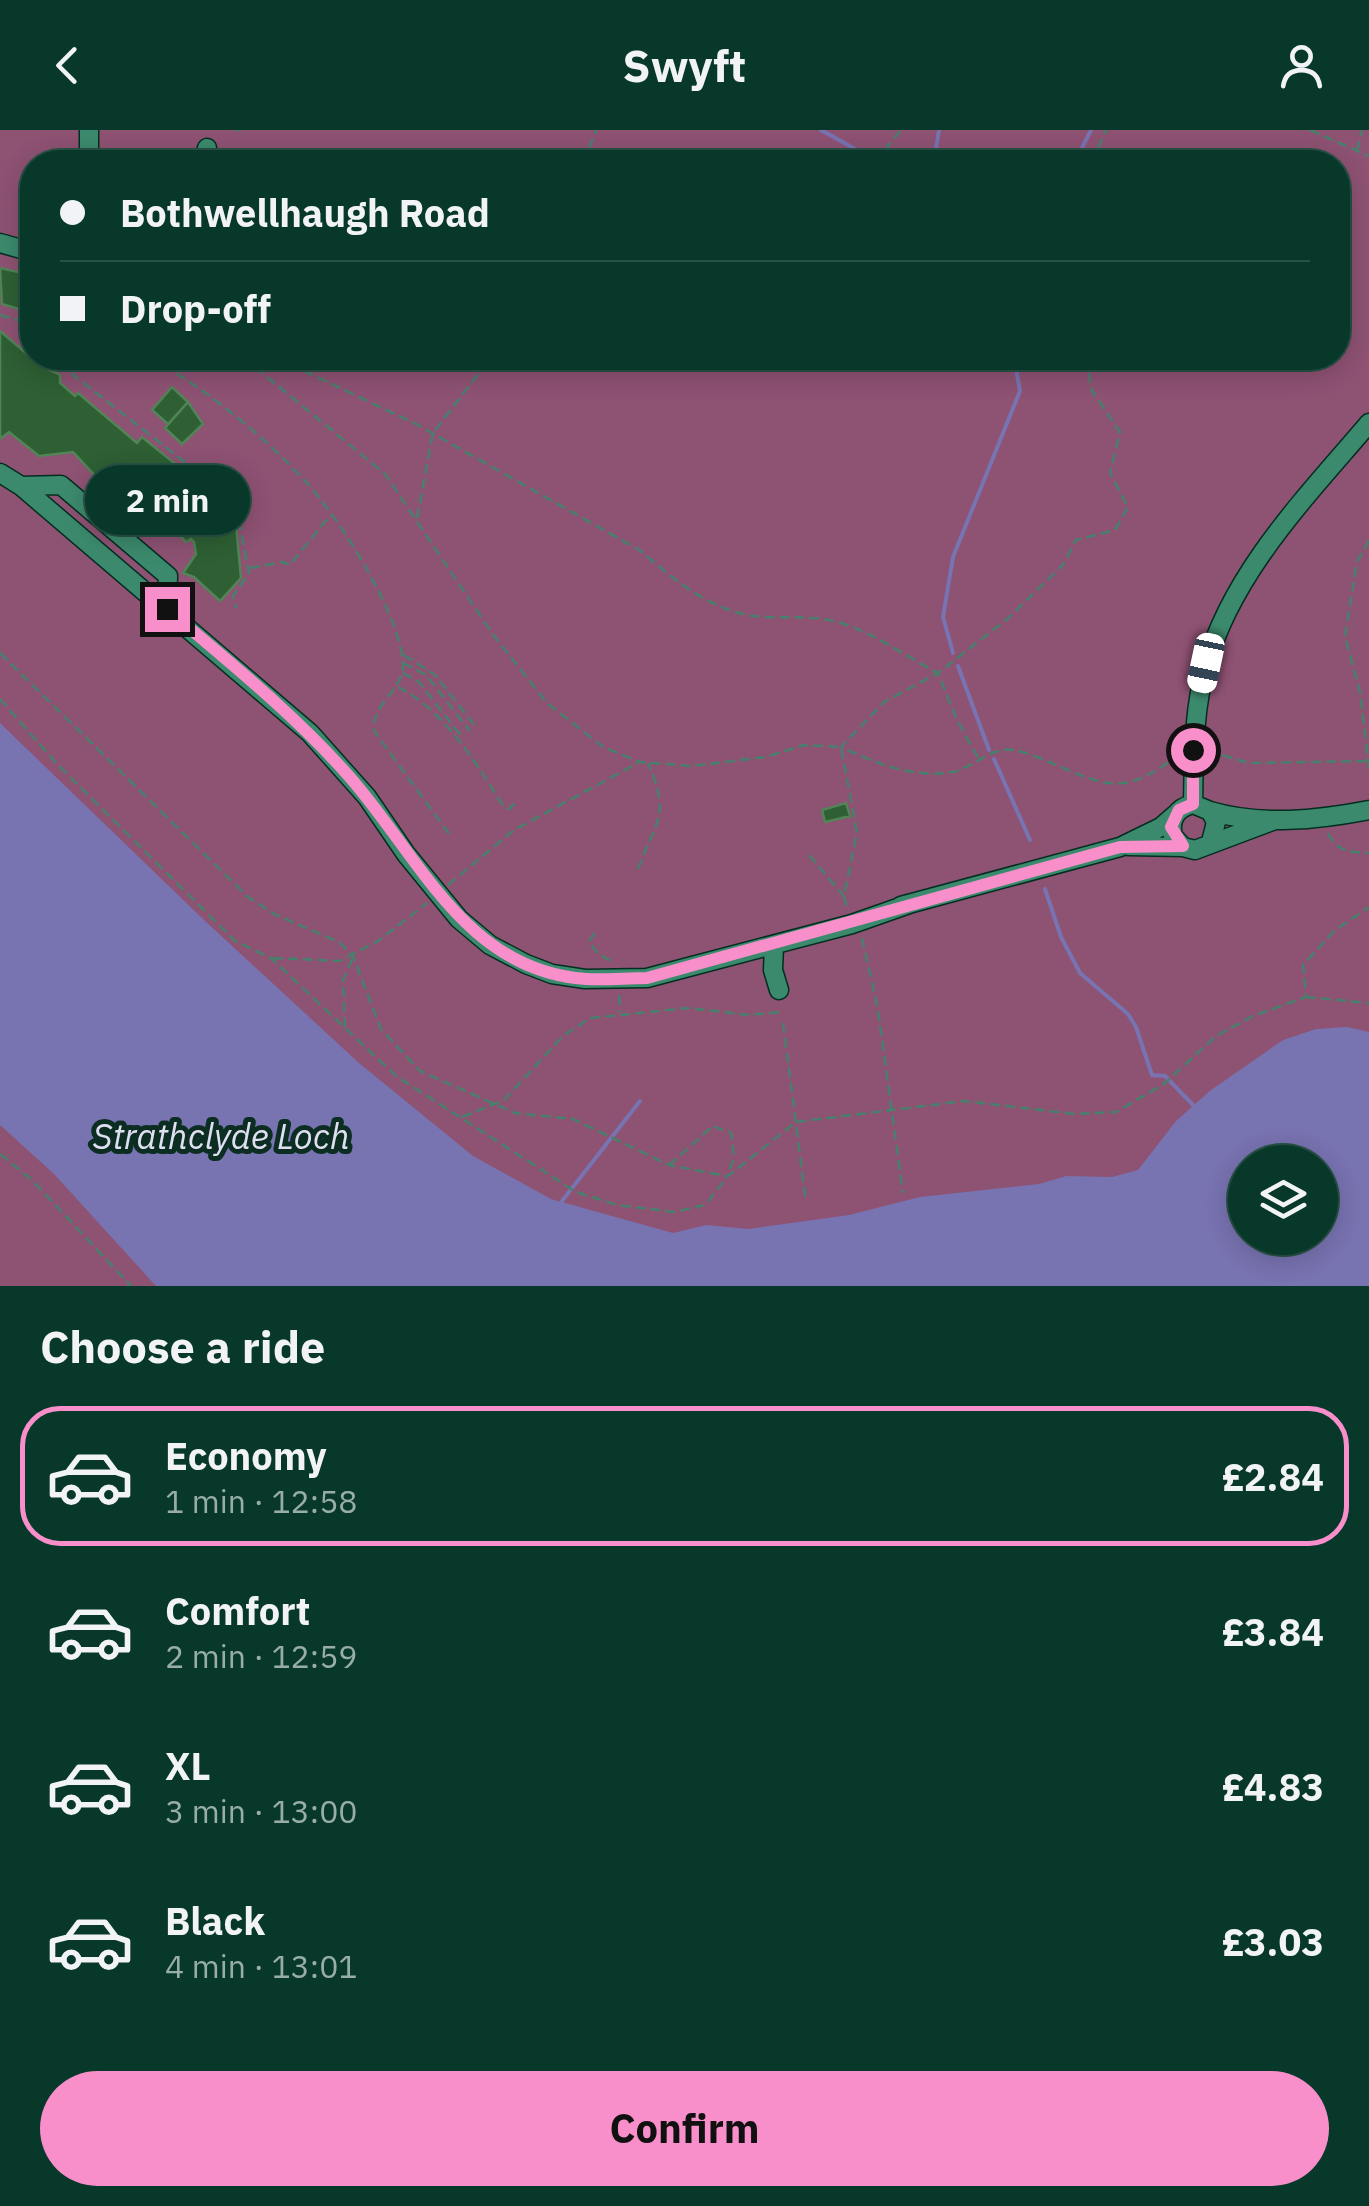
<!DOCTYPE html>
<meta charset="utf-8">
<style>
body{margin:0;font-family:"IBM Plex Sans",sans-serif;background:#154335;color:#f1f3f6;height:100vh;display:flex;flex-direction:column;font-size:38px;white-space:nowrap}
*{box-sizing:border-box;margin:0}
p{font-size:32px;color:#98aca8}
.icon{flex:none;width:55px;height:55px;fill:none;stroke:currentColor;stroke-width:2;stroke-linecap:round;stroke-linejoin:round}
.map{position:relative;height:1156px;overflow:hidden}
.panel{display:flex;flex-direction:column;background:#073829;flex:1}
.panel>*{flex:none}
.hud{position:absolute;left:20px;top:20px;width:1330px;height:220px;border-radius:40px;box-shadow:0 5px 25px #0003,0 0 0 2px #285246;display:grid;align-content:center;height:220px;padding:0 40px;background:#073829}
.buttons{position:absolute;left:1228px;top:1015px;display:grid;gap:20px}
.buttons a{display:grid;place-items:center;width:110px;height:110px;border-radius:50%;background:#073829;box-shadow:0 5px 25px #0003,0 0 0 2px #285246;font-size:50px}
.end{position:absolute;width:45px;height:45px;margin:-22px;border:12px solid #f98fca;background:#111;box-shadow:0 0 0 5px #111}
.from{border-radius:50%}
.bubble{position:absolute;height:70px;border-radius:35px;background:#073829;box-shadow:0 5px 25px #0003,0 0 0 2px #285246;font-size:32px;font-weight:800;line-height:70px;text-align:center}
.car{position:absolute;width:30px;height:60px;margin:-30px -15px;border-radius:12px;box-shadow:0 0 8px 2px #0007;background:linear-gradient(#fff 24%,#345 0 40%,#fff 0 76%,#345 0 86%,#fff 0)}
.hud b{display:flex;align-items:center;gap:35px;height:95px;font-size:38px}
.hud b+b{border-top:2px solid #285246}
.hud i{width:25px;height:25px;background:#f1f3f6}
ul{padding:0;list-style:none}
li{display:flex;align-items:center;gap:30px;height:140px;margin:0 20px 15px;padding:0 20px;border:5px solid transparent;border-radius:40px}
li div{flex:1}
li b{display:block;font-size:38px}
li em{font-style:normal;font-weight:800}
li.active{border-color:#f98fca}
li>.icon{width:90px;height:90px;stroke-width:1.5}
h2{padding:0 40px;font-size:45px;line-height:120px}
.button{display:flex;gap:20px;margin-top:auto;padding:20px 40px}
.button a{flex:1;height:115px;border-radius:60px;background:#f98fca;color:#111;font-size:40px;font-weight:800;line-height:115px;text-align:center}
header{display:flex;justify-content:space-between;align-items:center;height:130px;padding:0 40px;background:#073829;font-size:45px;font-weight:800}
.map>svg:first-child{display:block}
.green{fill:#8e5273;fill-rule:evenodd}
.water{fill:#7873b1;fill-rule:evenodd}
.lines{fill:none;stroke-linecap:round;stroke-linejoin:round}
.stream{stroke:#7873b1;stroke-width:4}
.building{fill:#2e6034;stroke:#518456;stroke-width:2.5}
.minor-casing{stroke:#022e20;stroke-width:21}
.path{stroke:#47806d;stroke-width:2.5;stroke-dasharray:10 5;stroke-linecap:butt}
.minor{stroke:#3c8a6d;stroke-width:18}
.route{stroke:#f98fca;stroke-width:12}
.labels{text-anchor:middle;stroke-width:10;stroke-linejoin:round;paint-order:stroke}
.water-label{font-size:35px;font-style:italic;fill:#dfdff1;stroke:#0c2d21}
</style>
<header><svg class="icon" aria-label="back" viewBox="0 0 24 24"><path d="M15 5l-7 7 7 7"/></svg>Swyft<svg class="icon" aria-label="person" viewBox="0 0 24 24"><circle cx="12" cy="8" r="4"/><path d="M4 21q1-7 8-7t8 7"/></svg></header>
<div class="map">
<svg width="1369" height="1156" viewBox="0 0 1369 1156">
<rect width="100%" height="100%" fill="#094b37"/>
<path class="green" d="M0,0H1369V1156H0ZM32,32H1338V228H32ZM1245,1032H1320V1108H1245Z"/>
<path class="water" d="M0,593L203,789L359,933L473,1026L551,1069L673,1103L706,1095L748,1099L849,1085L920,1067L1039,1054L1066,1046L1112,1047L1138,1040L1176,991L1211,960L1283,910L1316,899L1347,897L1369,902V1156H156L54,1044L0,995ZM1245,1032H1320V1108H1245Z"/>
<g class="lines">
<path class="stream" d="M821,0L873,29
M1078,25H1091
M1097,26L1115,24
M934,32L939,0
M1075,32L1091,0
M953,523L943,487L953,427L1020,261L1014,228
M958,536L989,620
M994,629L1030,710
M1045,759L1061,807L1080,843L1128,884L1136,897L1152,945L1165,946L1194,976
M562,1071L640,971"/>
</g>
<path class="building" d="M0,138L32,145V183L2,174Z
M0,201L40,235L60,245V253L75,266L78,263L137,313L142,307L200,354L195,361L236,395L241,448L220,471L194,447L183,443L196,424L194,412L191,409L186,412L152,376L139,390L113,368V353L108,349L103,354L73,322L39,326L9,302L0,309Z
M172,257L188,272L168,294L152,280Z
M188,272L203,294L182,314L165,298Z
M846,673L850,686L825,692L822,680Z"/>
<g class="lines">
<g class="minor-casing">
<path id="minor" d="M89,32V0
M204,32L207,18
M0,113L32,122
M0,343L21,356L310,603L367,667L406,724L459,789L490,815L526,834L552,844L585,849L647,848L852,794L909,774
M21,356L61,355L168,446L167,479
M1193,674C1194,627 1193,582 1206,536C1232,442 1308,365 1369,293
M1210,681C1261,696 1317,690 1369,680
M1211,712L1216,692L1210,681L1193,674C1176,678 1169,690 1173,706L1183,717L1195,720L1275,690
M1128,716L1183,717
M901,776L1120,717L1161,697L1176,684
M774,816L773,840L779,860"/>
</g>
<path class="path" d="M237,0H241
M1310,0L1369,26
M1357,21L1362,0
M584,32L596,0
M875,32L901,0
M1092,32L1106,0
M0,185L32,194
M69,228L72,244L186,333L211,364L238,386L249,443L233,466L236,478
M151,228C206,259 263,305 306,352C340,389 400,484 403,533C404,561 371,573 374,601L450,705
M244,228L385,344L494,506L547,573L603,617L640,632L691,636L766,627L804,615L841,617L857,702L844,766L848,781
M277,228L416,294L641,421C675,451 715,484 763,487C789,488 815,485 841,493C874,503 907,527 938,543L956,588L980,631
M1087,228L1091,259L1120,302L1110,343L1128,377L1115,400L1076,410L1063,435L1006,490L938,543L884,572L841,617C875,633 915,649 953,642C970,638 986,623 1002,620C1016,618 1028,624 1040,628C1106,656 1120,669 1180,624
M417,388L433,303L482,239L483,228
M1369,410L1357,432L1345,506L1360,562L1369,639
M250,438L283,432L290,435L328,388
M0,523L248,767L276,785L339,812L353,826L381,899L420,941L515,983L573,989L669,1035L726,1046
M404,525L435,545L476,597
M403,533L426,545L470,601
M403,543L419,552L462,607
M398,557C445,581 476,633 504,677L509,679L518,670
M0,569L57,634L235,811L271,828L396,946L576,1062L617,1075L674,1082L705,1075L728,1046L796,992L964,971L1075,984L1116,982L1164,954L1216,906L1253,886L1306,867L1303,835L1334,801L1369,777
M1208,621L1249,633L1369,631
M1328,703C1337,722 1350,722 1369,723
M809,725L844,766
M638,739C656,690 671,686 648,633
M448,755L514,700L638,633
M595,803L589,811L598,824L615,833
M862,808L878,880L903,1063
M273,828L340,831L378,811L427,773
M619,865L620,882
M1306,867L1369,873
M783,893L806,1072
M345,897L343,850L353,827
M462,987L504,970L563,906L590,888L688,878L749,885L781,882
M0,1024L32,1050L131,1156
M669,1035L713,996L731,1003L734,1027L728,1045"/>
<use href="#minor" class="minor"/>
</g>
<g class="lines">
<path class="route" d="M167,479C229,532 293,583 347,644C418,723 464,841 586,849C606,850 627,848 647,848L1120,717L1183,716L1171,697L1179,680L1193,674V620"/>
</g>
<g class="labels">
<g class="water-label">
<text x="221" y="1019">Strathclyde Loch</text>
</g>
</g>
</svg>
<div class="buttons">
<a><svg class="icon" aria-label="layers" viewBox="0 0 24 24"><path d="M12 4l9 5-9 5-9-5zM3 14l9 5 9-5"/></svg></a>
</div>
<i class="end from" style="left:1193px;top:620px"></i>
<i class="end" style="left:167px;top:479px"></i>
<div class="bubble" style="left:85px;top:335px;width:165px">2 min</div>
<i class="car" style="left:1206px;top:533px;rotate:192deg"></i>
<div class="hud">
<b><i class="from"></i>Bothwellhaugh Road</b>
<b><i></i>Drop-off</b>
</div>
</div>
<section class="panel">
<h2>Choose a ride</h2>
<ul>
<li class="active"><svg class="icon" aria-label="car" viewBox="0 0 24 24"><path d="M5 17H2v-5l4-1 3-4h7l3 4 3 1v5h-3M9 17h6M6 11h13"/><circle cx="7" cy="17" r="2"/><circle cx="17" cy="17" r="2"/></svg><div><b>Economy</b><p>1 min · 12:58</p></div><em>£2.84</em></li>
<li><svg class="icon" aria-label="car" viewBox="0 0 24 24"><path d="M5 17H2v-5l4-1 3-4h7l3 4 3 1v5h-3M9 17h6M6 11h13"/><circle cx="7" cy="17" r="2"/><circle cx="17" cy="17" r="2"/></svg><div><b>Comfort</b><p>2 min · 12:59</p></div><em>£3.84</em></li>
<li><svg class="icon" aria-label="car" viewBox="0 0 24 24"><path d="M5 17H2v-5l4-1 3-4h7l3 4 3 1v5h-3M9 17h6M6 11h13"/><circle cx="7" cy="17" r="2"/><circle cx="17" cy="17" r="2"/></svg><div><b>XL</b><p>3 min · 13:00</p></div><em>£4.83</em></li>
<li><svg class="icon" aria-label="car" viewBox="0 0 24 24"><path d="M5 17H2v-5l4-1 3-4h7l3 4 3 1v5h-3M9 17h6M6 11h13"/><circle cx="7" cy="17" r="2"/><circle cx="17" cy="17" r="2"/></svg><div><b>Black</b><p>4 min · 13:01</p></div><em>£3.03</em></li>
</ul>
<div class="button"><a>Confirm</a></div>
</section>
